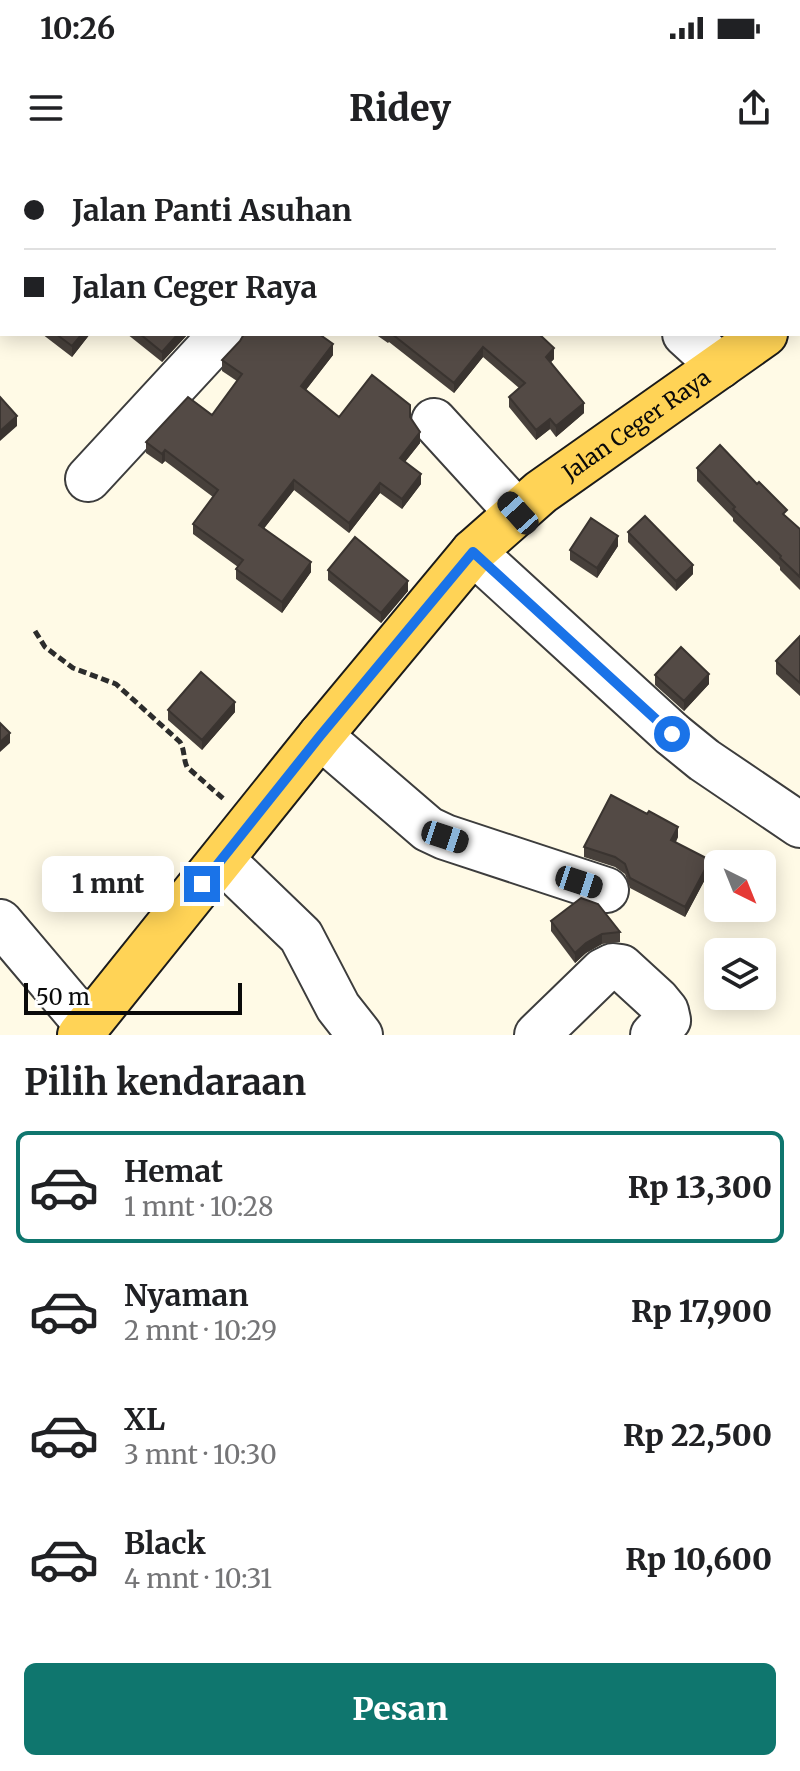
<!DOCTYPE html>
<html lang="id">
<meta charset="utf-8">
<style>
body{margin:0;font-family:Merriweather,serif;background:#f6f6f6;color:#202124;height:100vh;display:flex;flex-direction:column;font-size:30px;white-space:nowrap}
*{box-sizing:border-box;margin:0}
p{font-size:26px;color:#757577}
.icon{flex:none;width:44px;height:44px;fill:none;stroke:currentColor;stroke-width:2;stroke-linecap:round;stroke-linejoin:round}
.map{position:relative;height:875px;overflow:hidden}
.side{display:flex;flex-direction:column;background:#fff;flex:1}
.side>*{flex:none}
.top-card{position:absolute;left:0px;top:0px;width:800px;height:176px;box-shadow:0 4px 20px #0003;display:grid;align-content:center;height:176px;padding:0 24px;background:#fff}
.needle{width:52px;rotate:137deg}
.fabs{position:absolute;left:704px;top:690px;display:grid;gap:16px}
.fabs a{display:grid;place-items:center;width:72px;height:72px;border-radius:12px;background:#fff;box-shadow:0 4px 20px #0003;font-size:40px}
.scale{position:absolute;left:24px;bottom:20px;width:218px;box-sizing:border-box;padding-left:8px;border:4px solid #0a0a0a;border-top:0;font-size:22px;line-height:28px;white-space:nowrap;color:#0a0a0a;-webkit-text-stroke:6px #fff;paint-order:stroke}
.end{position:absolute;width:36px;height:36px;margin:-18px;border:10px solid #1a73e8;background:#fff;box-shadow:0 0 0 4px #fff}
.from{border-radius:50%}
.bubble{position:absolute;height:56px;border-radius:12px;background:#fff;box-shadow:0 4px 20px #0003;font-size:26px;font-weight:800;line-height:56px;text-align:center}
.car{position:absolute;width:24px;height:48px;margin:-24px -12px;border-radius:10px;box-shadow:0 0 6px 2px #0007;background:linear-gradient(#222 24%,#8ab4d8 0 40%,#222 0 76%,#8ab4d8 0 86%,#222 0)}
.top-card b{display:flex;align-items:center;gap:28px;height:76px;font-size:30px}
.top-card b+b{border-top:2px solid #e0e0e0}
.top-card i{width:20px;height:20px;background:#202124}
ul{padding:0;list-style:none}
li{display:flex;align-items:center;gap:24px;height:112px;margin:0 16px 12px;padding:0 8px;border:4px solid transparent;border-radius:12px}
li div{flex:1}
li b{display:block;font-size:30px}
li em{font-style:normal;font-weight:800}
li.active{border-color:#0f766e}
li>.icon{width:72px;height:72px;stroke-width:1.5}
h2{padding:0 24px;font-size:36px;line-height:96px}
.action{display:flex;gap:16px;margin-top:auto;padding:16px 24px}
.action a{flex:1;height:92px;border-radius:12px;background:#0f766e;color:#fff;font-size:32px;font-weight:800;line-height:92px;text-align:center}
.status{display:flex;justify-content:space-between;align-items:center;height:56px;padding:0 40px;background:#fff;direction:ltr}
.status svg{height:22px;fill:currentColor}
header{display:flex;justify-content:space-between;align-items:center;height:104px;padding:0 24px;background:#fff;font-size:36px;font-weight:800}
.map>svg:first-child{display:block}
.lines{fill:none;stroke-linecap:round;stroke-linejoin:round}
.minor-casing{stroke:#3d3d3d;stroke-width:48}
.major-casing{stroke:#1b1b1b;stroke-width:48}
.path{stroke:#2c2c2c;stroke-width:5;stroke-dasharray:8 4;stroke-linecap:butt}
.minor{stroke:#fff;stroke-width:44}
.major{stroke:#ffd356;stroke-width:44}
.wall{fill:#47403b}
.shaded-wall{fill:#3a3430}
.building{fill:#534a45;stroke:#3a3430;stroke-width:2}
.route{stroke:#1a73e8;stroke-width:10}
.labels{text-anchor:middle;stroke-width:8;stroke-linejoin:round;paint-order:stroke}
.street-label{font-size:22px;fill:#0a0a0a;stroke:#fff}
</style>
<div class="status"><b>10:26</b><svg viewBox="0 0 49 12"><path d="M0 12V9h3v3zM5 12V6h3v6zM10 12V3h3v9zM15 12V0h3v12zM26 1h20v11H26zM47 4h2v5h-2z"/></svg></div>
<header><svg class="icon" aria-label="menu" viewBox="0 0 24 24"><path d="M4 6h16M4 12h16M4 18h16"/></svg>Ridey<svg class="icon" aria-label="share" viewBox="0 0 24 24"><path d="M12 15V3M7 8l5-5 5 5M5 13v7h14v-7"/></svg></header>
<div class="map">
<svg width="800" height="875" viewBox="0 0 800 875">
<rect width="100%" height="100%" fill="#fffae6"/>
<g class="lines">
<g class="minor-casing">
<path id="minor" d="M494,0L496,2
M691,0L694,2
M94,2L96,0
M371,2L373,0
M798,85L800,87
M0,112L2,109
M685,174L720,206
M434,261L518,353
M88,319L222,174
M473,392L672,574L704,600L800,665
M320,576L428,669L445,677L606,730
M222,700L301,776L338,847L360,875
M0,762L88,866
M537,875L603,811L613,806L621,807L657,840L666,851L668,860L653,875"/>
</g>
<g class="major-casing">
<g id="major">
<path d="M798,150L800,149"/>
<path id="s1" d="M80,875L320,576L473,392L541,332L765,174"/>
</g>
</g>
<path class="path" d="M35,471L45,487L73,508L116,524L180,582C185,590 183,598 187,607L226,641"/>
<use href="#minor" class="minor"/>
<use href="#major" class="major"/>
</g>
<path class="wall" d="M543,0H631V2H545Z
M42,174H90L72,197Z
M127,174H188L162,202Z
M375,174H451L554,199L551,202L584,253L556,277L550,269L536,280L509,247V237L519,228L483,197L454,233L389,182L388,183Z
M240,181L333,195L306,230L339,257H410L420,283L405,302L421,324L402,349L380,333L349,373L294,330L264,368L311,412L282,453L236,419V409L238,407L193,374V364L213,337L165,301L162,304L146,293V282L212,255L237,221L222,211V200Z
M697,308L787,357L800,369V430L780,410V407L733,361V358L697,321Z
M628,372L693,414L676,431L628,382Z
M618,386L597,418L570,400V390Z
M328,410L408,431L381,463L328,420Z
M800,476V536L776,514V501Z
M655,515L709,524L684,551L655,525Z
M168,550L235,552L202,590L168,560Z
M678,677L676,682L710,710L685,757L630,728L625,714L615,707L584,697V687Z
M551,761L620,772V782L602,784L586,793L575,803L551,771Z"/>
<path class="shaded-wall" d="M620,0H631V2H618Z
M82,174H90L72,197V186Z
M178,174H188L162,202V192Z
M333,184V195L301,236V226Z
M483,187V197L454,233V223Z
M554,188V199L546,207V197Z
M584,243V253L556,277V266Z
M17,256V266L0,281V271Z
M550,259V269L536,280V270Z
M420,272V283L400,308V298Z
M165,290V301L162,304V294Z
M421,314V324L402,349V339Z
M294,320V330L259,375V365Z
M380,323V333L349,373V363Z
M618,376V386L597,418V408Z
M311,402V412L282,453V442Z
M693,405V414L676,431V421Z
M408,421V431L381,463V453Z
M709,514V524L684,551V541Z
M235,542V552L202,590V580Z
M10,573V583L0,592V582Z
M678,667V677L671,689V680Z
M710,700V710L685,757V747Z
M602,774V784L586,793L575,803V793L586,783Z"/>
<path class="building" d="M127,0H263L265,2H129Z
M295,0H324L326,2H292Z
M395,0H472L473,2H394Z
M559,0H620L618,2H561Z
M56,174H82L72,186Z
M140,174H178L162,192Z
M244,174H319L333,184L301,226L339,257L372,215L410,245V257L420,272L400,298L421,314L402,339L380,323L349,363L294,320L259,365L311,402L282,442L236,409L243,400L193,364L218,330L165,290L162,294L146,282L188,237L212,255L242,214L222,200L240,181Z
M392,174H539L554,188L546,197L584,243L556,266L550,259L536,270L509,237L525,223L483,187L454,223Z
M0,237L17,256L0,271Z
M720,285L757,324L759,322L787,350L783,354L800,369V417L780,398L781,396L733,349L735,347L697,308Z
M645,356L693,405L676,421L628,372Z
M591,358L618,376L597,408L570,390Z
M355,377L408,421L381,453L328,410Z
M800,476V523L776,501Z
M681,487L709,514L684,541L655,515Z
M201,512L235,542L202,580L168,550Z
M0,563L10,573L0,582Z
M611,635L647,654L649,651L678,667L671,680L710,700L685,747L630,718L625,704L615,697L584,687Z
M581,738L598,744L620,772L602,774L586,783L575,793L551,761Z"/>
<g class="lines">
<path class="route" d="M202,724L320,576L473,392L672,574"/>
</g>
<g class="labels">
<g class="street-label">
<text dy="8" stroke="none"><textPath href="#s1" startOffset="830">Jalan Ceger Raya</textPath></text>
</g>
</g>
</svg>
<div class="fabs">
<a><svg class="needle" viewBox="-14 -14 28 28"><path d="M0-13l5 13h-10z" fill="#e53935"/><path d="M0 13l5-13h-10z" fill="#757577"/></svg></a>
<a><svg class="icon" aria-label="layers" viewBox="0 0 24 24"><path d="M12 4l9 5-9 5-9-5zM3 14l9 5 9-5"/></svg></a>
</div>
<div class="scale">50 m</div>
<i class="end from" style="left:672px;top:574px"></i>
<i class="end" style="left:202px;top:724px"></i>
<div class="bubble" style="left:42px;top:696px;width:132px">1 mnt</div>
<i class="car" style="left:518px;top:353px;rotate:318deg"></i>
<i class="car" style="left:445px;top:677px;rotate:108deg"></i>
<i class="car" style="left:579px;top:722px;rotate:108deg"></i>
<div class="top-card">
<b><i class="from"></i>Jalan Panti Asuhan</b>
<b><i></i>Jalan Ceger Raya</b>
</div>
</div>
<section class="side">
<h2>Pilih kendaraan</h2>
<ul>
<li class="active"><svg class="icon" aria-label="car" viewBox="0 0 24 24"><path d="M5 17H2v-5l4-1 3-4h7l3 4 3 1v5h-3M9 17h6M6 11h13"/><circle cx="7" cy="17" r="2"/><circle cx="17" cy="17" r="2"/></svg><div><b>Hemat</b><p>1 mnt · 10:28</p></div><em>Rp 13,300</em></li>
<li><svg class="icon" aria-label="car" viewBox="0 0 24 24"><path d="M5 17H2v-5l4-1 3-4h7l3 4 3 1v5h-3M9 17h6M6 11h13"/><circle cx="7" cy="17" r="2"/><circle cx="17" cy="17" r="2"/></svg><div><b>Nyaman</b><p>2 mnt · 10:29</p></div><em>Rp 17,900</em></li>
<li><svg class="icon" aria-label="car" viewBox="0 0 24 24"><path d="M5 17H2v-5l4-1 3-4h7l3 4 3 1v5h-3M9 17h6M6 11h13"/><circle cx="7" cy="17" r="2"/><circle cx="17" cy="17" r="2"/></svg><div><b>XL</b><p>3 mnt · 10:30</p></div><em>Rp 22,500</em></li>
<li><svg class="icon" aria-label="car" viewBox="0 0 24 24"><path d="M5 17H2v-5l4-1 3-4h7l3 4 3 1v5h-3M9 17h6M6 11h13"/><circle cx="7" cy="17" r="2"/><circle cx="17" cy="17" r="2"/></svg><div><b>Black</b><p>4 mnt · 10:31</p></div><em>Rp 10,600</em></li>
</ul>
<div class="action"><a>Pesan</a></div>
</section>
